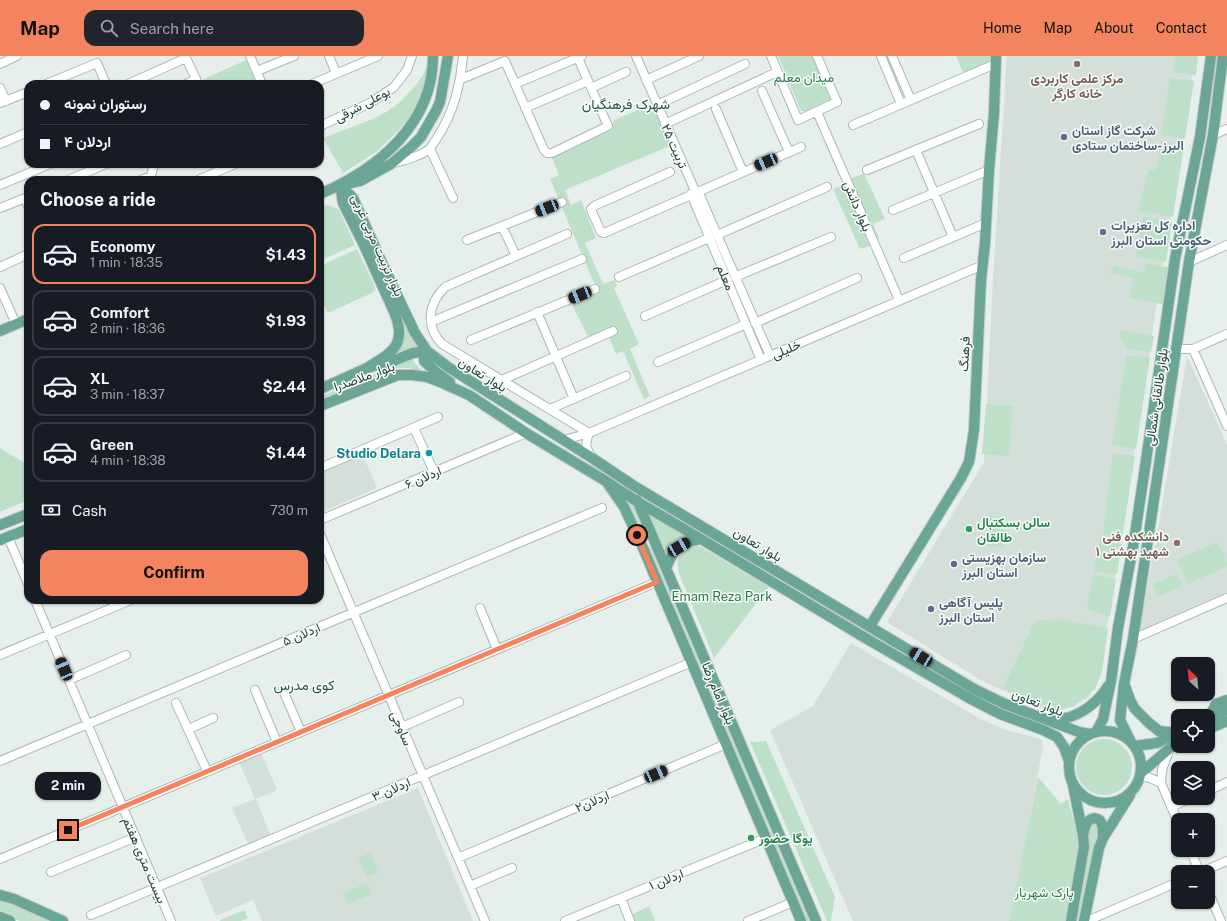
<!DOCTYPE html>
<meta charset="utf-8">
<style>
body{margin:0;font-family:"Public Sans",Vazirmatn,sans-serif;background:#20242c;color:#f1f3f6;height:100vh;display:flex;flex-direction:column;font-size:15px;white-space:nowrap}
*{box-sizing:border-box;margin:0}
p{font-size:13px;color:#9ea1a6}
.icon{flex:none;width:22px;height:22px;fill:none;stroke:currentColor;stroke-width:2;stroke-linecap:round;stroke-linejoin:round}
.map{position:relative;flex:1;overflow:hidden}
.side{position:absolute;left:24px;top:120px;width:300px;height:428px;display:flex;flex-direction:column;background:#171b24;border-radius:12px;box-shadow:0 1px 3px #0004}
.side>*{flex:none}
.hud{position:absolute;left:24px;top:24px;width:300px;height:88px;border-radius:12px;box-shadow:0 1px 3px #0004;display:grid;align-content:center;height:88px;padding:0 16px;background:#171b24}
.needle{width:26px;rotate:333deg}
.buttons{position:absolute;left:1171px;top:601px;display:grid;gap:8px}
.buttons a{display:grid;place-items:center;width:44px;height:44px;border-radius:8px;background:#171b24;box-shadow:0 1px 3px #0004;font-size:20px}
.end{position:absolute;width:18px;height:18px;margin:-9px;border:5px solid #f4845f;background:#111;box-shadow:0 0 0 2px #111}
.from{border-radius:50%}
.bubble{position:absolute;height:28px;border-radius:12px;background:#171b24;box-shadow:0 1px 3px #0004;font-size:13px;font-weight:700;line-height:28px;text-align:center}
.car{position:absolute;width:12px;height:24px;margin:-12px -6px;border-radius:5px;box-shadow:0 0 3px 1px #0007;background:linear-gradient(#222 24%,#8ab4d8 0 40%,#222 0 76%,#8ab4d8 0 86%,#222 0)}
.hud b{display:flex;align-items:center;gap:14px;height:38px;font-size:15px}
.hud b+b{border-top:1px solid #363941}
.hud i{width:10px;height:10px;background:#f1f3f6}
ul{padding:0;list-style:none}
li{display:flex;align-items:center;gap:12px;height:60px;margin:0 8px 6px;padding:0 8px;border:2px solid #363941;border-radius:12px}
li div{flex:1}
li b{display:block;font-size:15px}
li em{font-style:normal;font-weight:700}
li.on{border-color:#f4845f}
li>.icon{width:36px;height:36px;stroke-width:1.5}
h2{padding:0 16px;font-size:18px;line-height:48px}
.pay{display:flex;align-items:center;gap:10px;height:44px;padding:0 16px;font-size:15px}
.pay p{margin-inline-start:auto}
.primary-button{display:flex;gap:8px;margin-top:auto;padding:8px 16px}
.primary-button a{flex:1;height:46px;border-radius:12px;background:#f4845f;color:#111;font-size:16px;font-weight:700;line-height:46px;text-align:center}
header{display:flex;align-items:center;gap:24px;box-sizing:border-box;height:56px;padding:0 20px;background:#f4845f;color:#111}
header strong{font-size:19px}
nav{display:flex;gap:22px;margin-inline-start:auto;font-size:14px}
.search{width:280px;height:36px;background:#20242c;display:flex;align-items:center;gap:10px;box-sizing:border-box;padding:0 14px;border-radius:12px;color:#9ea1a6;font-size:15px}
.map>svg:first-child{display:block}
.built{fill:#d4dfda}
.green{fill:#bfe0c8}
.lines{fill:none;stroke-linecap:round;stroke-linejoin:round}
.minor-casing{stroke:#a8b8b2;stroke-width:10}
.major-casing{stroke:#c2cac8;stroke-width:12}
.minor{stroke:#fff;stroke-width:8}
.major{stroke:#6aa596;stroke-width:10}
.route{stroke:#f4845f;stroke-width:5}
.education-dot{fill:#8d6e63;stroke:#f7fbf9;stroke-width:1.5}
.service-dot{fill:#5c6f8a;stroke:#f7fbf9;stroke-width:1.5}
.culture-dot{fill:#0f9aa8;stroke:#f7fbf9;stroke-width:1.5}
.leisure-dot{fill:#2e9e5b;stroke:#f7fbf9;stroke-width:1.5}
.labels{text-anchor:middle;stroke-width:3;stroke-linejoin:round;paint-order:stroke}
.park-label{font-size:13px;fill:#2d7a4b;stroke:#f7fbf9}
.education-label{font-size:13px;font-weight:bold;fill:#785e54;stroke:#f7fbf9}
.street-label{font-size:13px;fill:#24423a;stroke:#f7fbf9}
.service-label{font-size:13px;font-weight:bold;fill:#4e5e75;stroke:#f7fbf9;text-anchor:start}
.culture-label{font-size:13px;font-weight:bold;fill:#0d838f;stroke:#f7fbf9;text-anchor:end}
.leisure-label{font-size:13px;font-weight:bold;fill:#27864d;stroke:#f7fbf9;text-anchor:start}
.neighbourhood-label{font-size:14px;fill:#1f5548;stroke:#f7fbf9}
</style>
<header>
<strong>Map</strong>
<div class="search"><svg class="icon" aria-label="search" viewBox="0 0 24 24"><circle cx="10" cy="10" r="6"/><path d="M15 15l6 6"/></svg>Search here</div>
<nav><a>Home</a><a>Map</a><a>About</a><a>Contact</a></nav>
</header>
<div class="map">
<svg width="1227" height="865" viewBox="0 0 1227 865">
<rect width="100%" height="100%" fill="#e6efeb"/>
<path class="built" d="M1007,0H1195L1099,624L1088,642L1059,656L1044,653L982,625L887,566L984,406L993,223Z
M1187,300L1227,389V538L1139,576L1158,473Z
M362,397L377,432L324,455L320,453V415Z
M851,587L977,661L1003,673L1041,683L1043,691L1010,865H853L770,674L813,650Z
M261,697L277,734L256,743L272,783L250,792L232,752L255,743L239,706Z
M418,732L473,865H262L253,844L216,860L200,822Z"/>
<path class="green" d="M778,0H813L831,42L829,44L806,55H801Z
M956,0H991L990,8L964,19Z
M1176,0H1198L1196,19L1176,17L1173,15Z
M246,4L257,28H203L202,24Z
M429,5L425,24L420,44L407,66L376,96L343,117L323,82L373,63L388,55L401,45L416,29L423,19Z
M1170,22L1194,25L1185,83L1161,79Z
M653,48L670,90L565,134L571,149L581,144L596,182L585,187L603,228L615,224L617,230L614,232L639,288L630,293L650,340L644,343L623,295L616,298L608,279L589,282L572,249L586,243L585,238L597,234L550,123L559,119L552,102L612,74L614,64Z
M1161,85L1184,90L1173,161L1138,155L1148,114H1156Z
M864,117L885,163L873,168L879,182L874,183L848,124Z
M843,129L870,190L860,193L833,133Z
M327,149L336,152L339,154L355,189L320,205V152Z
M1143,161L1172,166L1166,206L1137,201L1136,199Z
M357,193L375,231L374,235L372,237L328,257L320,241V210Z
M1146,207L1172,212L1166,249L1129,242L1134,222L1111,217L1114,209L1143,217Z
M395,243L418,291L392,302C409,278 405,269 394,244Z
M1120,274L1154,280L1151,296L1128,293L1120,281Z
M1126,300L1150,301L1136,393L1112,389Z
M411,302L419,312L427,319L410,312H396L320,344V341Z
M986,348L1013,350L1009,400L982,398Z
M0,392L28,409V444L0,456Z
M1113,397L1135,400L1122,482L1103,478Z
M608,427L636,448L649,484L644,487Z
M649,459L690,480L667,500Z
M989,460L1007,461L1004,492L986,490Z
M1100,482L1122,488L1117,518L1097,516L1094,514Z
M1218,486L1227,506V511L1187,528L1177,503Z
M692,489L701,491L769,531L714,602L679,518C676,501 677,497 692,489Z
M650,491L652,492L812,865H806L650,500L648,492Z
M1177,518L1182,530L1158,541L1153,528Z
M1093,519L1116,523L1110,561L1090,554L1087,551Z
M1059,563L1103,571L1108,573L1102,616L1095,633L1073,651L1057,653L1037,648L1003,632L1035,565Z
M1076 711a28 28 0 1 1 56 0a28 28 0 1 1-56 0Z
M766,685L835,841L831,865H827L750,686Z
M1038,721L1061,748L1068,743L1080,788L1069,865H1009Z
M1097,767L1100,776L1096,783L1094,791L1079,865H1074L1089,769Z
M370,797L378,816L367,821L358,802Z
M367,827L372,838L348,848L343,837Z
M0,844L28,855L52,865H20L0,856Z
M649,850L655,865H633L631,859Z
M244,854L248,862L241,865H220V864Z"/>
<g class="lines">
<g class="minor-casing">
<path id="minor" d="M185,0L196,23L186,28
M250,0L262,28
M329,0L336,17
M636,0L696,137
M771,0L798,64L837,46L817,0
M881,0L901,48
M892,0L911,44
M0,8L17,0
M257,15L294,0
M461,23L505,5L544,94L547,97H552L608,70L577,0
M646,24L699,0
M46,28L97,7L106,28
M128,28L186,2
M312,28L378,0
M515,28L582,0
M0,32L6,45
M591,32L626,16
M762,35L789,96
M0,47L28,36
M657,49L745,8
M525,52L588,25
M716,53L743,116
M817,56L899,244
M665,68L777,16
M853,69L995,8
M320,70L370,47L394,31L407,14L412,0
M1213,79L1227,73
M0,88L28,76
M430,93L453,142
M916,94L953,181
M394,107C403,105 424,99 430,92C433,89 435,85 437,82C454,56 460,30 463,0
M867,114L979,68
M670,116L594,150L591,153L592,156L601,176L604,177L801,91
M68,124L106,108
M141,124L151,120L154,108
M198,124L235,108
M0,129L50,108
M698,135L770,300
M691,138L761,304
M25,142L28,150
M0,152L28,141
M893,154L989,114
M502,170L516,200
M567,178L445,231C428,248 425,270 442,288L589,377
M717,179L827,131
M467,184L562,146
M904,202L986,167
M1189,206L1227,189
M0,211L28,198
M619,221L709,182
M735,221L831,181
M0,232L16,268
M537,256L574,343
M645,260L727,224
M431,266L582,203
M755,267L857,222
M471,284L595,233
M1176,293H1193L1227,278
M1193,293L1227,370
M658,306L746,268
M502,324L613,275
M550,353L626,320
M414,372L434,416
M589,377C585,388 585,391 592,402
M564,384L589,377L983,209
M320,412L438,361
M320,464L526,377
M320,478L485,865
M8,481L28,528
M35,544L171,865
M480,552L497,593
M1133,583L1227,542
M0,599L131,544
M69,624L126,599
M255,634L277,686
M283,634L301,676
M176,647L207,715
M402,671L459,646
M189,673L213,662
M1170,692L1162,714L1161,727L1178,766
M0,705L602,452
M1141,720L1150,722L1161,727
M1208,735L1227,726
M1171,751L1191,742
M1190,794L1200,816
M458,802L726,688
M0,803L657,526
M51,816L136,781
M1201,816L1227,805
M470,830L512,812
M1208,835L1221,865
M621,842L630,865
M91,859L692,606
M565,865L766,782
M748,865L793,846
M1087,865L1178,826"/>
</g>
<g class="major-casing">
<path id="major" d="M346,128L360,125L391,108L410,92L421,81L436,55L440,46L448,0
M340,129L353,142L387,218L415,277L427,295L448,311L592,402L634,430L974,633L1005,648L1079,676L1089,678
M340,129L343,147L363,187L395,258C407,290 392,296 367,312
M320,138C378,113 433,68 433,0
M0,275L28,263
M435,302L428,300L424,303V305L436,316L450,326
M320,333L367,312L393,305L413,297L427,295
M320,350L398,319H412L427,321L440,326L469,339L526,377L604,424L638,446L701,483L862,580L969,642L1000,658L1043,674L1057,681L1064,691L1069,705
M608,428L624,451L643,492L801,865
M637,444L816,865
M0,469L28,458
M0,484L28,473
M666,512C674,492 680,486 701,483
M870,570L961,422L969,406L974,374L981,224L985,187L989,114L994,57L996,0
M1125,630L1130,644L1135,653L1149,667L1159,675L1176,677
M1209,662L1216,648L1227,644
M1050,663C1055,663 1061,663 1066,662C1083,658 1099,645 1108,630
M1208,663L1227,654
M1208,673L1227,665
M1069 711a36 36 0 1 1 72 0a36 36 0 1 1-72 0Z
M1096,676L1103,663L1111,625L1118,572L1134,485L1147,398L1175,203L1200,81L1211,0
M1130,684L1120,664L1124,628L1133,583L1149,477L1189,206L1213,79L1223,0
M1135,690L1157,687L1176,677
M1142,716L1170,692L1178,687
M1083,779C1084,775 1085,770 1087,767C1092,760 1100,761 1102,769C1103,772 1103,777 1103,782
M0,839L14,843L63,865
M0,861L10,865
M1071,865L1084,791L1083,779L1073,729
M1084,865L1099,792L1103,782L1130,739"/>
</g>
<use href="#minor" class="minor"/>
<use href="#major" class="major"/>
</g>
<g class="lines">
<path class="route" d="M68,774L657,526L637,479"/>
</g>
<g class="education-dot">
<circle cx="1077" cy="8" r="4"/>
<circle cx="1177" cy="487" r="4"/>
</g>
<g class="service-dot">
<circle cx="1064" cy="81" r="4"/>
<circle cx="1103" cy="176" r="4"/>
<circle cx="954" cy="508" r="4"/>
<circle cx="931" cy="553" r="4"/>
</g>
<circle class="culture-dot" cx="429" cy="397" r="4"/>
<g class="leisure-dot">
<circle cx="969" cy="473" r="4"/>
<circle cx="751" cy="782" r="4"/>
</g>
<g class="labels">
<g class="park-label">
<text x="804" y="26">میدان معلم</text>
<text x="722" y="545">Emam Reza Park</text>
<text x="1044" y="841">پارک شهریار</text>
</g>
<g class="education-label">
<text x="1077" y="27">مرکز علمی کاربردی<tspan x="1077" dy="15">خانه کارگر</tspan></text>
<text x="1169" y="485" text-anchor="end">دانشکده فنی<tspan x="1169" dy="15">شهید بهشتی ۱</tspan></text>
</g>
<g class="street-label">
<text transform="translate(362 48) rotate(-28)" y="5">بوعلی شرقی</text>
<text transform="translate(675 90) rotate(66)" y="5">تربیت ۲۵</text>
<text transform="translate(858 150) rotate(67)" y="5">بلوار دانش</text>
<text transform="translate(378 189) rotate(66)" y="5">بلوار تربیت مربی غربی</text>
<text transform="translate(726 221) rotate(67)" y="5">معلم</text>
<text transform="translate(786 293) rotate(-23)" y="5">خلیلی</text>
<text transform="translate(964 298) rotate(-87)" y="5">فرهنگ</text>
<text transform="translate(483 318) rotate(32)" y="5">بلوار تعاون</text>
<text transform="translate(364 320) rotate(-20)" y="5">بلوار ملاصدرا</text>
<text transform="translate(1156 341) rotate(-82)" y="5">بلوار طالقانی شمالی</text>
<text transform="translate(423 421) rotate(-23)" y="5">اردلان ۶</text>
<text transform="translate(758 488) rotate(31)" y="5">بلوار تعاون</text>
<text transform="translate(301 578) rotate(-23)" y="5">اردلان ۵</text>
<text transform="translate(719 637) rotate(67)" y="5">بلوار امام رضا</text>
<text transform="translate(1038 646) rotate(21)" y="5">بلوار تعاون</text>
<text transform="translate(402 672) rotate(67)" y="5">ساوجی</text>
<text transform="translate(391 733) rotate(-23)" y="5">اردلان ۳</text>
<text transform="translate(592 745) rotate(-23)" y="5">اردلان۲</text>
<text transform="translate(145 804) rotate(67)" y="5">بیست متری هفتم</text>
<text transform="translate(666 823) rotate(-22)" y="5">اردلان ۱</text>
</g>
<g class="service-label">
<text x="1072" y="79">شرکت گاز استان<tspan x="1072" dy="15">البرز-ساختمان ستادی</tspan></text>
<text x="1111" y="174">اداره کل تعزیرات<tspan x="1111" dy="15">حکومتی استان البرز</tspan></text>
<text x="962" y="506">سازمان بهزیستی<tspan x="962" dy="15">استان البرز</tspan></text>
<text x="939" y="551">پلیس آگاهی<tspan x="939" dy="15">استان البرز</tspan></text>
</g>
<g class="culture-label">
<text x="421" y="402">Studio Delara</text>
</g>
<g class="leisure-label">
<text x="977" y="471">سالن بسکتبال<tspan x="977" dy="15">طالقان</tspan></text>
<text x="759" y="787">یوگا حضور</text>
</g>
<g class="neighbourhood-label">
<text x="626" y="53">شهرک فرهنگیان</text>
<text x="304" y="634">کوی مدرس</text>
</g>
</g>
</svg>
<div class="buttons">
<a><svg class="needle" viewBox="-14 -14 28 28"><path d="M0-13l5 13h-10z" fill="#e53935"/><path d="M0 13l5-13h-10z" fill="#9ea1a6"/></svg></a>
<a><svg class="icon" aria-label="locate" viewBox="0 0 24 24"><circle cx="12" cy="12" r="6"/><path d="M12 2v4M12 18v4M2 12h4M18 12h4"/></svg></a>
<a><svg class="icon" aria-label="layers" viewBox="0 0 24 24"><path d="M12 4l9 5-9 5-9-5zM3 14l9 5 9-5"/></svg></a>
<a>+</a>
<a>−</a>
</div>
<i class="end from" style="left:637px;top:479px"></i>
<i class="end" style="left:68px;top:774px"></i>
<div class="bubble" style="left:35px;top:716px;width:66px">2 min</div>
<i class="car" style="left:766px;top:106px;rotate:247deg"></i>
<i class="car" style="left:547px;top:152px;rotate:248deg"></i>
<i class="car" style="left:580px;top:239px;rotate:248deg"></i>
<i class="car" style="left:679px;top:491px;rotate:60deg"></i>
<i class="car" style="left:921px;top:601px;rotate:301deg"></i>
<i class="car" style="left:64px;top:613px;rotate:337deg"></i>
<i class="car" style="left:656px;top:718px;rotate:67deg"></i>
<div class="hud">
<b><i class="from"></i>رستوران نمونه</b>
<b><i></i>اردلان ۴</b>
</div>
<section class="side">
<h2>Choose a ride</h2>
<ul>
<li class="on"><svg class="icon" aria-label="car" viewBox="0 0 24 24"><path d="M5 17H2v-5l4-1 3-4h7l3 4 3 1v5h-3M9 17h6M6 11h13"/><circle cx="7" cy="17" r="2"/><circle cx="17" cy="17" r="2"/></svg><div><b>Economy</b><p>1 min · 18:35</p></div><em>$1.43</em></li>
<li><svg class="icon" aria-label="car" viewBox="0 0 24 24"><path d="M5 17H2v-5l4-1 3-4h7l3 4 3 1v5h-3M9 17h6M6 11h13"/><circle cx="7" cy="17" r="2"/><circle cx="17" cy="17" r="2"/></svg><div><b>Comfort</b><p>2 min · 18:36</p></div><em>$1.93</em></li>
<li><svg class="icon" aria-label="car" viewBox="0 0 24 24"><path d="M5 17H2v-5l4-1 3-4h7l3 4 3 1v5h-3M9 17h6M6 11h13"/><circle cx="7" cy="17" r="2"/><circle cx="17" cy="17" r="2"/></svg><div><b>XL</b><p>3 min · 18:37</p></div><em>$2.44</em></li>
<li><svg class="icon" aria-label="car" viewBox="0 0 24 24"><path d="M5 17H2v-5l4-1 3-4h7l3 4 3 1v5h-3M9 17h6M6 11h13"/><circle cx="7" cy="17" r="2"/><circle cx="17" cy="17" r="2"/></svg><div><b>Green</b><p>4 min · 18:38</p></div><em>$1.44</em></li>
</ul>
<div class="pay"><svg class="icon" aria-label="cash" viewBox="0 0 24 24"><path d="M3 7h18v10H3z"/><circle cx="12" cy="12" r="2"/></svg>Cash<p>730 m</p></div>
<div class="primary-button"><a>Confirm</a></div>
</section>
</div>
